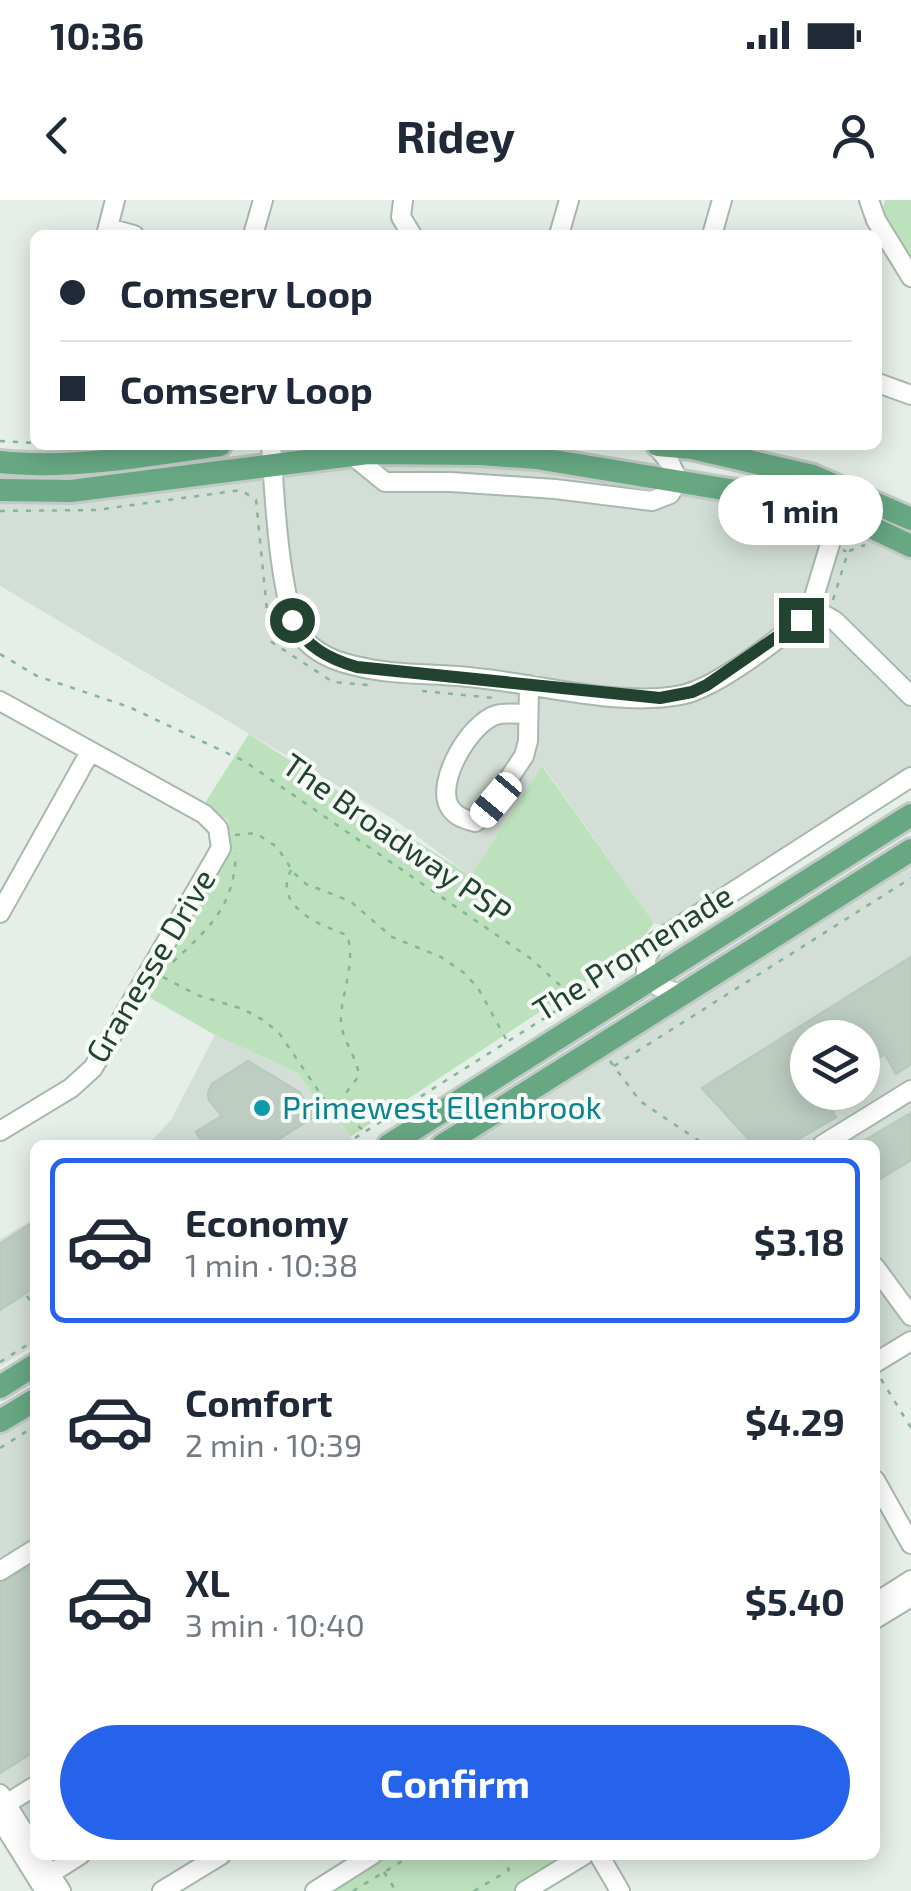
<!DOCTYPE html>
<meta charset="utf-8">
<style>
body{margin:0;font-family:"Exo 2",sans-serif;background:#f6f6f7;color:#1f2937;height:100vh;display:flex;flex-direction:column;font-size:38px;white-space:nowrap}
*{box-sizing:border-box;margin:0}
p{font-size:32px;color:#747a83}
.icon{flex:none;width:55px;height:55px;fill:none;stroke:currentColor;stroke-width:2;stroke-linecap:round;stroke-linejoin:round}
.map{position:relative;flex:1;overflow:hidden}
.side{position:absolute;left:30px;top:940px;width:850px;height:720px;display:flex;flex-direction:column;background:#fff;border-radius:15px;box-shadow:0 5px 25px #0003}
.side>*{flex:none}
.guide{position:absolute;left:30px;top:30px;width:852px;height:220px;border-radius:15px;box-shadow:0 5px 25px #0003;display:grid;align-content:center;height:220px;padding:0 30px;background:#fff}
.buttons{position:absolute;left:790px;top:820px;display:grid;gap:20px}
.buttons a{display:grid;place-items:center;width:90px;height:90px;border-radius:50%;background:#fff;box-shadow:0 5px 25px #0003;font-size:50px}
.end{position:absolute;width:45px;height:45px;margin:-22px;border:12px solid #224330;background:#fff;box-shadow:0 0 0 5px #fff}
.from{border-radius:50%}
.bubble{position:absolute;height:70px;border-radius:35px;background:#fff;box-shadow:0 5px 25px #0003;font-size:32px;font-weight:700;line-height:70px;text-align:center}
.car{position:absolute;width:30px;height:60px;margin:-30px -15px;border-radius:12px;box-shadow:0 0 8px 2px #0007;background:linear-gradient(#fff 24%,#345 0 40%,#fff 0 76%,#345 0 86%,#fff 0)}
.guide b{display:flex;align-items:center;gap:35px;height:95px;font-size:38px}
.guide b+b{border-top:2px solid #e0e1e3}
.guide i{width:25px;height:25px;background:#1f2937}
ul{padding:18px 0 0;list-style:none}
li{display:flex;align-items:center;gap:30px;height:165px;margin:0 20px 15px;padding:0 10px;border:5px solid transparent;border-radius:15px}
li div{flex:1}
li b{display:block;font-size:38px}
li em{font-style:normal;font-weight:700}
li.active{border-color:#2563eb}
li>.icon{width:90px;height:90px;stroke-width:1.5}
.cta{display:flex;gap:20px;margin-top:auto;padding:20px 30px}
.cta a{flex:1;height:115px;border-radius:60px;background:#2563eb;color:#fff;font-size:40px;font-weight:700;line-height:115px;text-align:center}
.status{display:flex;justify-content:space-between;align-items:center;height:70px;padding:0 50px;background:#fff;direction:ltr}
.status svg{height:28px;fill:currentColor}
header{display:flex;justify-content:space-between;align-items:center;height:130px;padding:0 30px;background:#fff;font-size:45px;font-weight:700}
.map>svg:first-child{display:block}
.built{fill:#d3dfd6;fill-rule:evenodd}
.green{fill:#bee1bd}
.building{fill:#bdcdc2;stroke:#b7cabc;stroke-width:2.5}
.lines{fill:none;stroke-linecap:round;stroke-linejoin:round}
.minor-casing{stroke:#a7b8ad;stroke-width:22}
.major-casing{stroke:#c1cac5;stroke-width:28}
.path{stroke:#83b596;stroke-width:2.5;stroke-dasharray:5 8;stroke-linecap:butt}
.minor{stroke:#fff;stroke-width:18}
.major{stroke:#67a883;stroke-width:22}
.route{stroke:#224330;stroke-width:12}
.culture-dot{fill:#0f9aa8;stroke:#f6fbf7;stroke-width:4}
.labels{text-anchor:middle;stroke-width:8;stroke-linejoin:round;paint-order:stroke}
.street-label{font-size:32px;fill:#224330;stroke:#f6fbf7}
.culture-label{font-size:32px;fill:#0d838f;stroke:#f6fbf7;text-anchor:start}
</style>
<div class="status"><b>10:36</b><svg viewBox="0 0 49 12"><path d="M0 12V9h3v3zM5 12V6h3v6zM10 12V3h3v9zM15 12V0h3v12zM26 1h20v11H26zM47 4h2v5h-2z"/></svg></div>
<header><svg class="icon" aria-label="back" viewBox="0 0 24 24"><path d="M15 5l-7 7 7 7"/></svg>Ridey<svg class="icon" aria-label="person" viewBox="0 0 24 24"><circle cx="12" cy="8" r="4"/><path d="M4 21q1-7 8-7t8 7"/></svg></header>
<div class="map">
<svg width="911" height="1691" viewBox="0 0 911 1691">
<rect width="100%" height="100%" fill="#e5efe8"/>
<path class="built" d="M532,253L738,279L844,308L911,355V581L687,731L654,723L543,566L472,677L395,620L0,386V299L156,290L255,280L335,266Z
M911,650V1141L875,1163V945H443ZM808,838H862V892H808Z
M215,835L298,873L315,897L342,922L355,945H147L171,920Z
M35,1018V1145L0,1166V1039Z
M35,1200V1650L0,1594V1221Z"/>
<path class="green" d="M885,0H911V68L881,16Z
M249,534L471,676L542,566L654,723L635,749L350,937L340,920L315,897L298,873L215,835L147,796L231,650L228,620L203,606Z
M372,1655H584L525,1691H315Z"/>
<path class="building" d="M911,757V864L896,874L885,854L862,869V838H808V892H819L836,917L788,945H754L702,888Z
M248,861L299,892L314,917L269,945H204L196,932L222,916L209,900L208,893L212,884Z
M911,913V960L875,982V945H857Z
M35,1021V1087L0,1110V1044Z
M35,1364V1551L0,1573V1383Z"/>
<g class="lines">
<g class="minor-casing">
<path id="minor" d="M869,0L876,20L911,77
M403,1L401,17L412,35
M108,28L134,35
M106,35L115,0
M253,35L263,0
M559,35L569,0
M712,35L722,0
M878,183L911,195
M271,245C274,286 279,410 303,438C316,453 337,462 356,466C395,476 437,473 477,478C540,484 618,507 681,495C714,489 790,434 811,407L842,304
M352,255L385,282H451L555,289L652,301L670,294L678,280L670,263L656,245
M811,407L835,421L911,496
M0,501L204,614L218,628L221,648L93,868L71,888L0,931
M527,514C518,514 505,512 496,515C470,523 436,581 449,606C455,617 465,619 475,622L483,617L524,556L528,541L529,485
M0,713L90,552
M682,794L659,787L646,772V758L655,742L911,577
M822,945L911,890
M875,1067L911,1116
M875,1163L911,1141
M875,1280L911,1344
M0,1371L35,1349
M875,1403L911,1380
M875,1419L911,1397
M0,1594L35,1650
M0,1608L35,1586
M0,1619L45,1691
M38,1655L61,1691
M599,1655L620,1691
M50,1674L80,1655
M162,1691L221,1655
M315,1691L372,1655
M525,1691L584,1655"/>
</g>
<g class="major-casing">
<path id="major" d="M658,245L692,248L813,276L911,319
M0,262C71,270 149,255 220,245
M0,290L71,291L368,253L481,254L536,258L796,301L839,312L911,346
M389,945L911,615
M443,945L911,650
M0,1187L35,1165
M0,1221L35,1200"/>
</g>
<path class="path" d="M0,241L35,243
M0,311L96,310L241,290L256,300L270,441L333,482L369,485
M805,322L816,341
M849,351L865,345
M833,400L848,352L843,350
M796,444L818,429
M0,454L37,476L129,507L244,561L530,758L561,786L576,808
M422,491L493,498
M235,635L256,633L277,647L294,673L306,684L350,701L392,737L441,757L463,772L478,788L506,839
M291,670C272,707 322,726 347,735C356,761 343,789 341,815C339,838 357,855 359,876L336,906L365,932
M173,762C210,727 234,707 236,653
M163,777L197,795L243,809L263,820L279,833L324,899L335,905
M610,861L640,901L705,945
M614,866L911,678
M344,945L630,764
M27,1096L35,1108
M0,1162L35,1140
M881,1179L911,1228
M0,1248L35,1226
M384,1672L396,1691
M353,1691L412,1655
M474,1691L509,1670L501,1655"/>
<use href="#minor" class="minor"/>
<use href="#major" class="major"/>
</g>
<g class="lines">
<path class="route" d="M292,420C306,447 329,459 357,467L660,498L692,492L707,485L801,420"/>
</g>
<circle class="culture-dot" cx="262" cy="908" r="10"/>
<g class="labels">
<g class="street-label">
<text transform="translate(397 639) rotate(35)" y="11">The Broadway PSP</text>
<text transform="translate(633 753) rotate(-32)" y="11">The Promenade</text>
<text transform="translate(151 766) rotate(-59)" y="11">Granesse Drive</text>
</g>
<g class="culture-label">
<text x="282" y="919">Primewest Ellenbrook</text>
</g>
</g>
</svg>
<div class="buttons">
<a><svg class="icon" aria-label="layers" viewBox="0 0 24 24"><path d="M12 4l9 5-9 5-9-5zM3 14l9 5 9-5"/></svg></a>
</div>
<i class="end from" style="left:292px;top:420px"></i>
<i class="end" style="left:801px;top:420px"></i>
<div class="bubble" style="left:718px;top:275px;width:165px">1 min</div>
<i class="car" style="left:496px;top:600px;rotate:220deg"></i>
<div class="guide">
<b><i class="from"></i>Comserv Loop</b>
<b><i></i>Comserv Loop</b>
</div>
<section class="side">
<ul>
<li class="active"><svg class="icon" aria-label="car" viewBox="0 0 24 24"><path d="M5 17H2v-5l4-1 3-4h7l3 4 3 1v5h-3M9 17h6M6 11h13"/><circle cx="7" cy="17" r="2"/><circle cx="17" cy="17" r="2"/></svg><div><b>Economy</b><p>1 min · 10:38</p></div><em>$3.18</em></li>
<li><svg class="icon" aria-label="car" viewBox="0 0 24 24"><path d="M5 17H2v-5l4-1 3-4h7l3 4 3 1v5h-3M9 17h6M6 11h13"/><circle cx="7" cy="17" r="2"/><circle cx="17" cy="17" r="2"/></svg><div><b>Comfort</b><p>2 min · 10:39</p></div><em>$4.29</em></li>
<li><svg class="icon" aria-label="car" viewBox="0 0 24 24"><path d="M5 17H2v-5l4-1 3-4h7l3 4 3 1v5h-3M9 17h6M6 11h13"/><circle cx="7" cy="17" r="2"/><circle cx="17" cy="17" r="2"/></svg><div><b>XL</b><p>3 min · 10:40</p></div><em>$5.40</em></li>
</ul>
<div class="cta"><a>Confirm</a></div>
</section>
</div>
